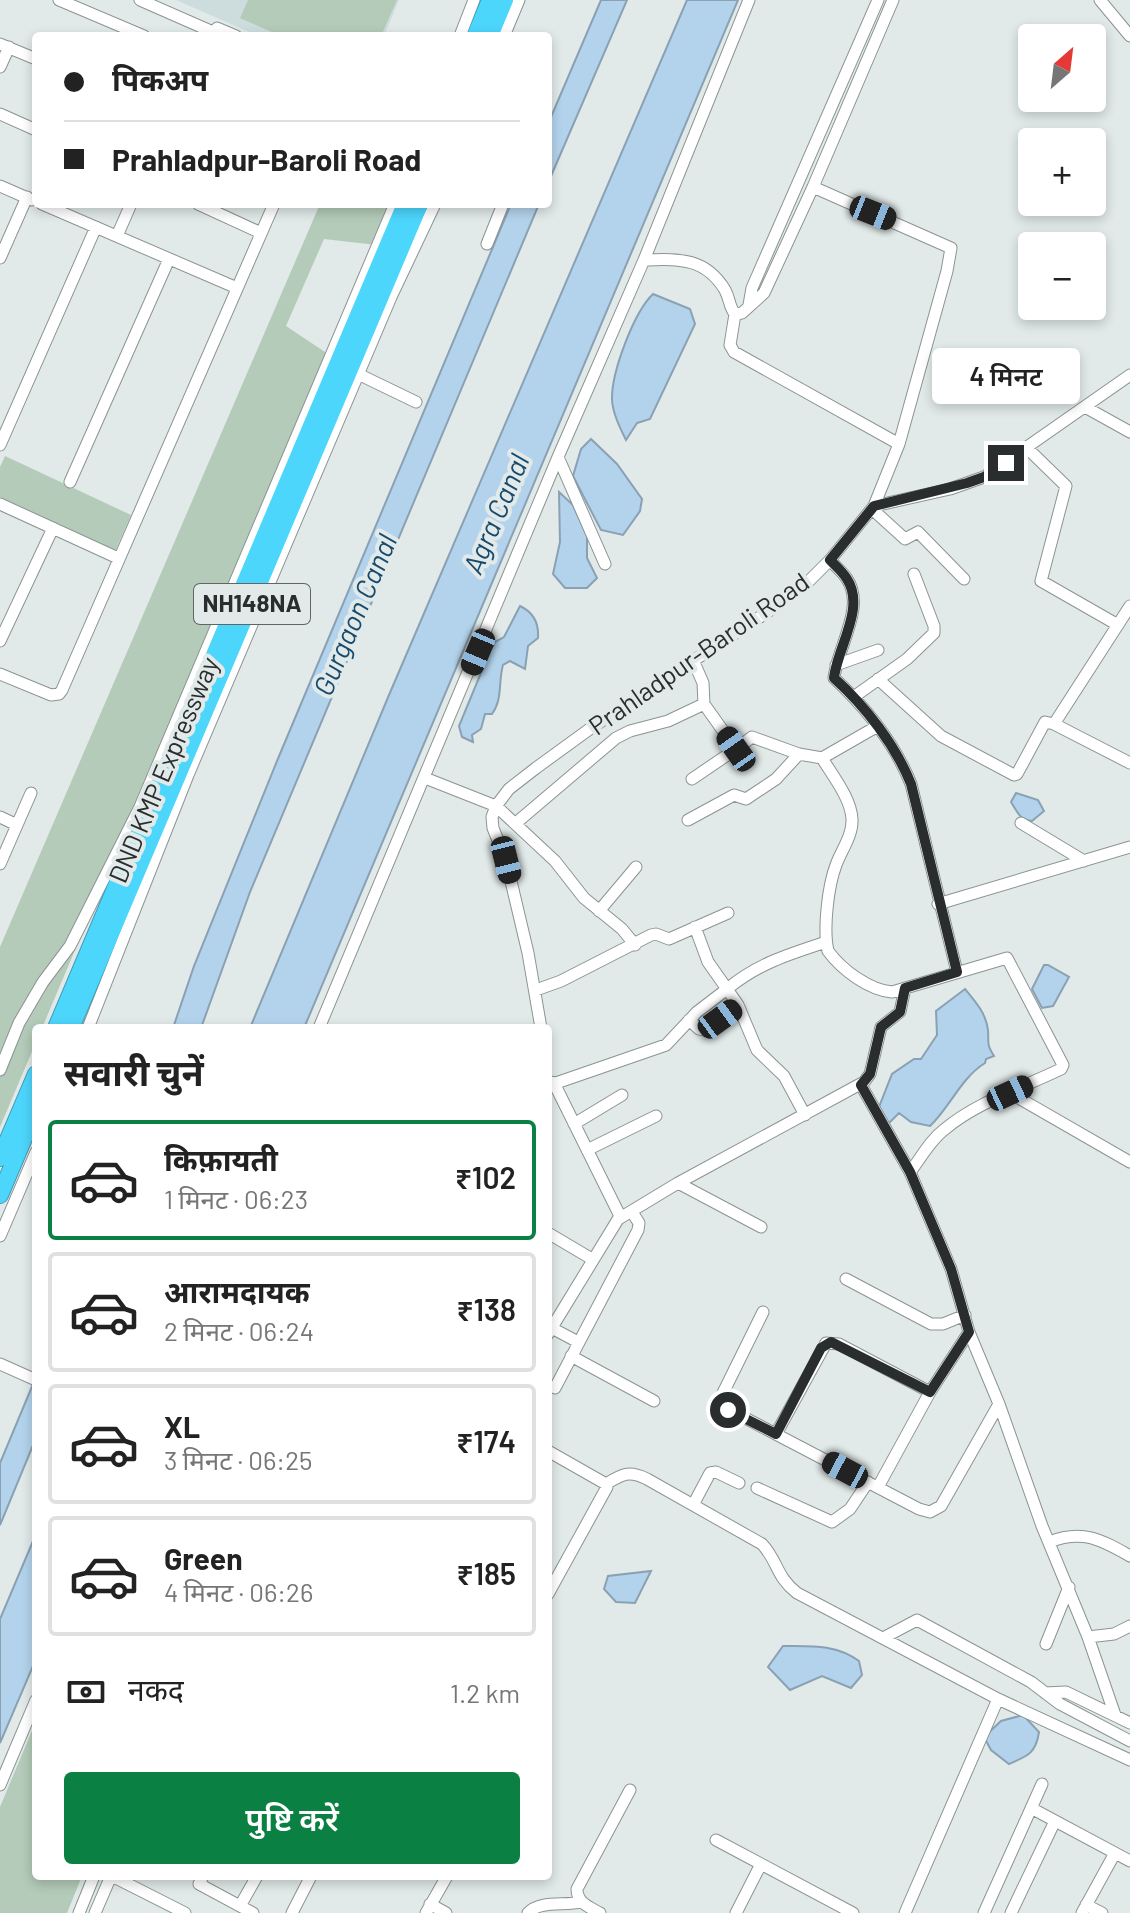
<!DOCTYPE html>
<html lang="hi">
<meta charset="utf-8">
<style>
body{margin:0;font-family:Barlow,"Noto Sans Devanagari",sans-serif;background:#f6f6f6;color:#222;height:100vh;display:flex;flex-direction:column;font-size:30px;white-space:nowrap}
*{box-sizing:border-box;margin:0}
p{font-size:26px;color:#767676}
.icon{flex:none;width:44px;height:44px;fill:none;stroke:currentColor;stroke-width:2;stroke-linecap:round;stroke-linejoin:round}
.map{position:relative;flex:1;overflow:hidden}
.side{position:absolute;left:32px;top:1024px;width:520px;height:856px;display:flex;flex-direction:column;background:#fff;border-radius:8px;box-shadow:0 4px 12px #0003}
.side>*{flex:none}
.banner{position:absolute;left:32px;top:32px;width:520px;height:176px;border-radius:8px;box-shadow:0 4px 12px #0003;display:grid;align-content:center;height:176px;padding:0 32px;background:#fff}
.needle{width:52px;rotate:28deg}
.buttons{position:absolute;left:1018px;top:24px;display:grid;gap:16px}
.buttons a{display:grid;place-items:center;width:88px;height:88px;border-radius:8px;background:#fff;box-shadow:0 4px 12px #0003;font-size:40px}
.end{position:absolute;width:36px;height:36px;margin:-18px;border:10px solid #2a2d2d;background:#fff;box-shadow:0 0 0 4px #fff}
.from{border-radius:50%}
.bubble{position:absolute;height:56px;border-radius:8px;background:#fff;box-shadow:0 4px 12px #0003;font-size:26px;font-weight:600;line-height:56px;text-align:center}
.car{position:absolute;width:24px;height:48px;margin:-24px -12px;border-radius:10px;box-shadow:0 0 6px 2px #0007;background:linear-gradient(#222 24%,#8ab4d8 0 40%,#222 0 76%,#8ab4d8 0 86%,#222 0)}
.banner b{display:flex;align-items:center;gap:28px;height:76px;font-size:30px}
.banner b+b{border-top:2px solid #e0e0e0}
.banner i{width:20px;height:20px;background:#222}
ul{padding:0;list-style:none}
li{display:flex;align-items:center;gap:24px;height:120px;margin:0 16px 12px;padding:0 16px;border:4px solid #e0e0e0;border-radius:8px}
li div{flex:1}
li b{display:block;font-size:30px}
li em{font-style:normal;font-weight:600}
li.on{border-color:#0b8043}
li>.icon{width:72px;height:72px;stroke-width:1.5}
h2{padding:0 32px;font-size:36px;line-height:96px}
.pay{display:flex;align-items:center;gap:20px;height:88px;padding:0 32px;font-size:30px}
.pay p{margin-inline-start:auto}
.cta{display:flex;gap:16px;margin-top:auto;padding:16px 32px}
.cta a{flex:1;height:92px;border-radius:8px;background:#0b8043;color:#fff;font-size:32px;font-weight:600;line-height:92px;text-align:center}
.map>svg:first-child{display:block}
.built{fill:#cddddd}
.green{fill:#b3cbb8}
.water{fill:#b3d3ec;stroke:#8aa1b3;stroke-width:2}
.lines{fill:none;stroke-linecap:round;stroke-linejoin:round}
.minor-casing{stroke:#8c9393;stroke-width:13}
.highway-casing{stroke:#409bb4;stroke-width:18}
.minor{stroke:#fff;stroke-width:11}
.highway{stroke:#4cd6fc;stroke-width:16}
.route{stroke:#2a2d2d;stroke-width:10}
.labels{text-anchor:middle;stroke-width:8;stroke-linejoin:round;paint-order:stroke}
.shield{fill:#e1e9e9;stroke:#616565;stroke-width:2}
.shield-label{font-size:24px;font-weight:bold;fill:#2a2d2d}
.street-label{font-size:26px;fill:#2a2d2d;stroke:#e1e9e9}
.water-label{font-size:28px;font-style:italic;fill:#174a6c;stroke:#e1e9e9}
</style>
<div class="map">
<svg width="1130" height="1913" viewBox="0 0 1130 1913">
<rect width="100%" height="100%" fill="#e1e9e9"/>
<path class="built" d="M176,0H399L384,36H258Z"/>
<path class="green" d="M248,0H397L381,36H281L240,18Z
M320,204H395L377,245L324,239L286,326L328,354L42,1028H36V1042L0,1127V947Z
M5,456L131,515L115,551L0,497V467Z
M36,1721V1876H82L67,1913H0V1807Z"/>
<path class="water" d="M601,0H627L548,183V124Z
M687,0H738L304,1028H250L389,695Z
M511,204H539L250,892L201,1028H173L194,966L277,761Z
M653,294L690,309L695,324L650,419L637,423L626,440C620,428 612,412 612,398C612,371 634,312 653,294Z
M591,439L617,464L642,499L640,511L623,535L601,530L573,476L581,449Z
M559,492L573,505L587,536V558L597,578L587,588H565L553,574L560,542Z
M520,606C533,612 539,623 538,638L528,646L525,669L510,661L503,665C498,682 503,699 492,714H485L481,729L472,735L473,742L462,737L459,726L490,651L495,642L504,637Z
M1016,793L1038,800L1044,811L1032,821C1019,819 1018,813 1011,802Z
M1044,965H1048L1069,977L1053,1006L1042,1008L1032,989Z
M965,989C975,1001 986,1013 988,1030C989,1044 986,1043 994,1056L986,1059L985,1063C961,1078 950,1107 930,1126L911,1122L899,1113L885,1127L879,1107L892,1074L914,1059H921L937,1035L936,1011Z
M36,1377V1438L0,1525V1463Z
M36,1534V1659L0,1743V1619Z
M651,1571L635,1603L616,1602L604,1589L608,1576Z
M783,1646C811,1646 836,1644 859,1661L862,1675L851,1688L822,1676L790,1690L768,1667Z
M1023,1715L1039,1732C1036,1753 1028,1756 1009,1764L991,1750L984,1737L1001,1721Z"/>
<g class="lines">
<g class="minor-casing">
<path id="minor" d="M59,0L144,36
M140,0L222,36
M1100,0L1130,36
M217,28L236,36
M460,36L474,0
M504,36L519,0
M0,44L36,59
M0,67L9,47
M0,114L36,130
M0,186L32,200
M813,187L951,248L947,271L899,444L874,506
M42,204L237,288
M198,204L261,233
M117,236L131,204
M487,244L503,204
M0,258L27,197
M644,260C678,259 705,257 725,290C730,299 729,307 735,314L742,313L764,293L813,187L893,0
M749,305L752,288L878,0
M735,314L730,345L734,352L899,444
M358,374L416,402
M1085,407L1130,432
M0,445L96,227
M1028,449L1066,486L1041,581L1118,625
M558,457L605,564
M70,482L169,259
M0,504L118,558
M872,509L905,539L918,532L964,579
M830,560C835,566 843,572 847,579C866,607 837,648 834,678C865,707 895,744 911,784L957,972
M0,641L53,528
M693,660L703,683L704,704L736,749L752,737L799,754L822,758
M836,665L878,650
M0,674L51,695L59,694L62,690L274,204
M878,679L941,736L1014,775L1017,774L1045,722L1054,724L1130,763
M855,696L907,659L934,633V626L914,574
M1054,724L1130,606
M876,727L822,758C832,775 851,798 852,819C853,835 841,851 836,865C828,886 823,929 828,951C842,970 869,990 892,992L1007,958L1063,1065L1061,1069C1024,1087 977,1102 945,1129C930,1140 921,1158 910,1172
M425,778L496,806L509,789L536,768L591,728L769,611L808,582L830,560L874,506L950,489L984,477L1130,375
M692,779L736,749
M0,817L17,825
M688,820L734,795L746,799L776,779L799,754
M516,823L616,738L630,731L668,721L704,704
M1021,823L1084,861
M0,864L31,793
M938,904L1130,847
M599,911L636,867
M536,990L561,981L651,935L656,934L669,939L728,913
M738,1005L757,1050L784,1076L805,1115
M689,1020L699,1029L704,1030L738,1005L727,989C759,963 787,955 826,942
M88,1028L188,775L391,297L435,204
M319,1028L558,457L644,260L749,0
M541,1028L528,953L506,860L493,828L492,817L496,806L555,861L584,898L622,929L635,945
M0,1070L19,1023L43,982L70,946L140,807L395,204
M549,1082L556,1083L666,1045L697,1012L727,989L708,962L695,927
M861,1085L910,1172L951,1269L969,1332L999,1404L1042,1526L1088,1637L1115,1715
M1010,1093L1130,1162
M574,1124L622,1095
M587,1150L656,1116
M678,1183L761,1227
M620,1218L678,1183L864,1082L870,1074L881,1027L900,1012L905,988
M548,1233L592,1259
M0,1236L36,1152
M846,1279L931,1324H943L965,1315
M763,1312L721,1397L724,1407L919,1509L930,1512L941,1506L999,1404
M548,1326L578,1342
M548,1334L620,1216L554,1083
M571,1356L654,1401
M0,1364L36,1380
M555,1388L638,1230L639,1223L632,1212
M776,1434L826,1343L839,1344L930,1392
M548,1451L606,1484L607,1487L548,1594
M606,1484C622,1474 629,1470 647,1479L762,1544C778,1561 776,1577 797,1593L998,1699L1130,1760
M878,1487L930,1392L969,1332
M757,1488L832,1522L850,1509L868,1482
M693,1505L710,1473L716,1472L739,1483
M1049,1542C1082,1529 1100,1539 1130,1556
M1088,1637L1114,1634L1130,1626
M883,1638L917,1620L1031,1682L1060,1704L1130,1741
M1046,1644L1069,1587
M1045,1693L1066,1692L1130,1723
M0,1785L36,1700
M1031,1808L1130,1861
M716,1840L853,1913
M112,1876L185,1913
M203,1876L199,1884L253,1913
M430,1904L446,1913
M1086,1905L1102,1913
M240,1906L257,1876
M79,1913L94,1876
M95,1913L111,1876
M292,1913L311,1876
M426,1913L447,1876
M528,1913C540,1900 564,1906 581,1902
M600,1913C589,1907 577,1903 577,1889L630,1790
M736,1913L761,1864
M905,1913L998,1699
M984,1913L1042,1784
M1011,1913L1055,1821
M1082,1913L1115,1853"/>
</g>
<g class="highway-casing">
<path id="highway" d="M475,36L490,0
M490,36L505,0
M56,1028L405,204
M71,1028L420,204
M0,1158L36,1074
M0,1195L36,1110"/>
</g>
<use href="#minor" class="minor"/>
<use href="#highway" class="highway"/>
</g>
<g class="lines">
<path class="route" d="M728,1410L776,1434L821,1348L831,1342L930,1392L969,1332L951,1269L910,1172L861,1085L870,1074L881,1027L900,1012L905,988L957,972L911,784C895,744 865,706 834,678C837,648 866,608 847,579C843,572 836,566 830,560L874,506L967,483L984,477L1006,463"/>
</g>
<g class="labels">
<rect class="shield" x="194" y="584" width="116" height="40" rx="6"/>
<g class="shield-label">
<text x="252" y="612">NH148NA</text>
</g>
<g class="street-label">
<text transform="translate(699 654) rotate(-35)" y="9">Prahladpur-Baroli Road</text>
<text transform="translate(164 770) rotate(-67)" y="9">DND KMP Expressway</text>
</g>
<g class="water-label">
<text transform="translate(496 514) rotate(-67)" y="10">Agra Canal</text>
<text transform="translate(355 615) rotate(-67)" y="10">Gurgaon Canal</text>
</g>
</g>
</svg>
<div class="buttons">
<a><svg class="needle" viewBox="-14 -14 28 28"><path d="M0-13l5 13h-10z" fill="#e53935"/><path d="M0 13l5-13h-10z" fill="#767676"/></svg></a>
<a>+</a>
<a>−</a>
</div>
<i class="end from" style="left:728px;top:1410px"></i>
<i class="end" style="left:1006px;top:463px"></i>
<div class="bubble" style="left:932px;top:348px;width:148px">4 मिनट</div>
<i class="car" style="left:873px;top:213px;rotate:112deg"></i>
<i class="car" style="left:478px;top:652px;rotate:203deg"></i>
<i class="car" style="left:736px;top:749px;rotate:325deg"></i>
<i class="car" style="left:506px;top:860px;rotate:166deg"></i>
<i class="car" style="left:720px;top:1019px;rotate:54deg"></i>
<i class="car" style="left:1010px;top:1093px;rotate:65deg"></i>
<i class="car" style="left:845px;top:1470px;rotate:298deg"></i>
<div class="banner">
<b><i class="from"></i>पिकअप</b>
<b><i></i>Prahladpur-Baroli Road</b>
</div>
<section class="side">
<h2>सवारी चुनें</h2>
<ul>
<li class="on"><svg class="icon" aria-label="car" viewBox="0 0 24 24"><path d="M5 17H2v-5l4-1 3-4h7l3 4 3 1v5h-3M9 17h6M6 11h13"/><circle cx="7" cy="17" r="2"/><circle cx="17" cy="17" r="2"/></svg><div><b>किफ़ायती</b><p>1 मिनट · 06:23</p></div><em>₹102</em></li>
<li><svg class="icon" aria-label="car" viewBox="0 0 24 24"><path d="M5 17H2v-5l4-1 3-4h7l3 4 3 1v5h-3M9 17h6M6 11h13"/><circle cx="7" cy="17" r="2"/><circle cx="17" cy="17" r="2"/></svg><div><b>आरामदायक</b><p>2 मिनट · 06:24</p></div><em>₹138</em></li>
<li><svg class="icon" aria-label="car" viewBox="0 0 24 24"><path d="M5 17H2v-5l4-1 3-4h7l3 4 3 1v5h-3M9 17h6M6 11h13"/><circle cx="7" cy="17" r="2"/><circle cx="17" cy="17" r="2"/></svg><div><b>XL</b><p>3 मिनट · 06:25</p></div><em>₹174</em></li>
<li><svg class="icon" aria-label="car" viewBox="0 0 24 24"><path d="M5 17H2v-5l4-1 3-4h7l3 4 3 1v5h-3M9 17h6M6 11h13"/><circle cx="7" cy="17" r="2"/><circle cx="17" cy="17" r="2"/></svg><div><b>Green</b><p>4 मिनट · 06:26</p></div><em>₹185</em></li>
</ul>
<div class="pay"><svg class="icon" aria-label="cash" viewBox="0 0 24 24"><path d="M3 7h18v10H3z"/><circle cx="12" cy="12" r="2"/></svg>नकद<p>1.2 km</p></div>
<div class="cta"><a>पुष्टि करें</a></div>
</section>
</div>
